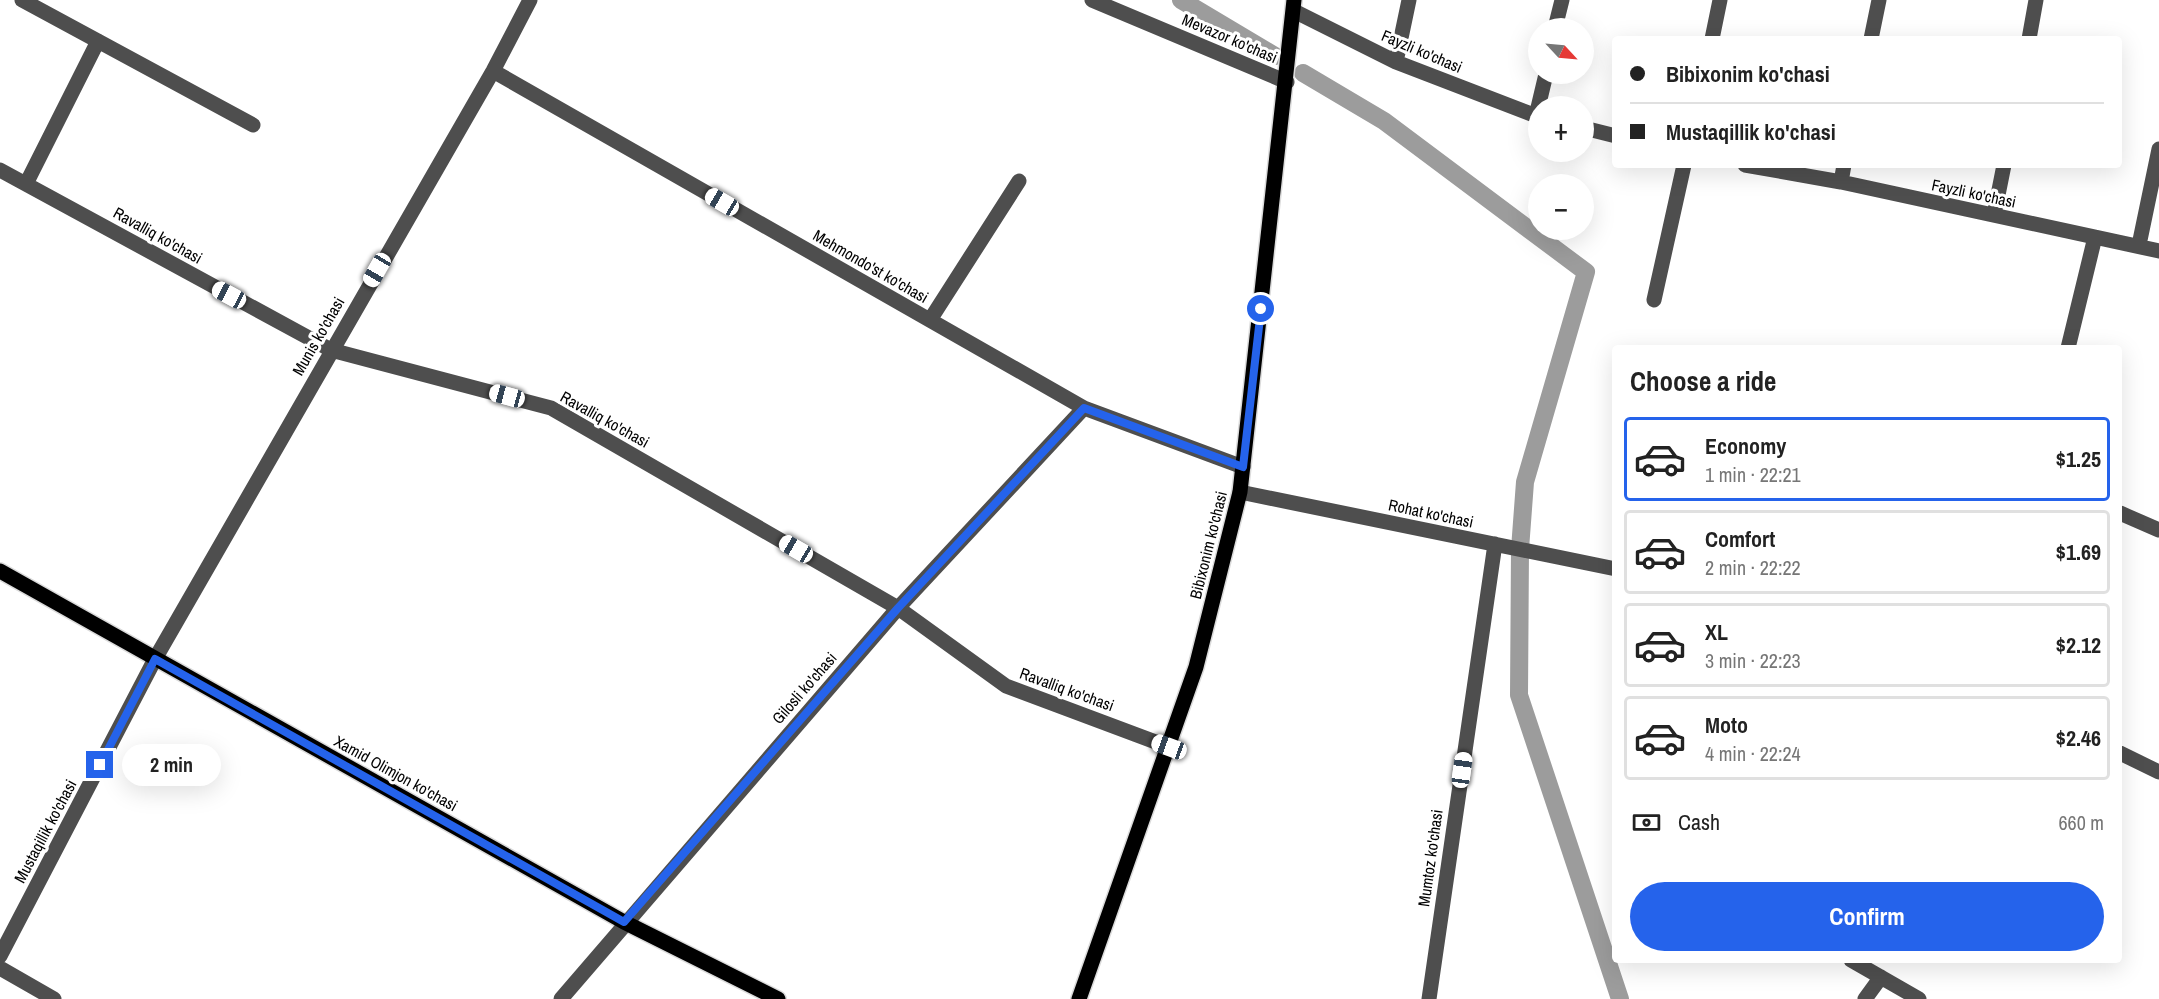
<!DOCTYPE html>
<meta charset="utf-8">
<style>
body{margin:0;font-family:"Archivo Narrow",sans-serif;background:#f2f2f2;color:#222;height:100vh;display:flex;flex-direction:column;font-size:22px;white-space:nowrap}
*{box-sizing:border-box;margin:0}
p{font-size:20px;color:#767676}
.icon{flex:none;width:33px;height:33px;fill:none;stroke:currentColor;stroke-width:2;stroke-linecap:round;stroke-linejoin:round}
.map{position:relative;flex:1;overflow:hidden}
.sheet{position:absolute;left:1612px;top:345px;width:510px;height:618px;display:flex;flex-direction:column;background:#fff;border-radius:6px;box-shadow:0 6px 24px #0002}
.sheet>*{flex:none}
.banner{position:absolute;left:1612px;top:36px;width:510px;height:132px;border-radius:6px;box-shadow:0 6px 24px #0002;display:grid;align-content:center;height:132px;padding:0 18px;background:#fff}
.needle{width:39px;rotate:116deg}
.fabs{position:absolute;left:1528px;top:18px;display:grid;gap:12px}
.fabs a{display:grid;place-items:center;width:66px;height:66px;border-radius:50%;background:#fff;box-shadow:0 6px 24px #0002;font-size:30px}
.end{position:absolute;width:27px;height:27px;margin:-14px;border:8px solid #2563eb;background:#fff;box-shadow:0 0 0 3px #fff}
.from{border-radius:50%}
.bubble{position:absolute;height:42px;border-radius:21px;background:#fff;box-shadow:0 6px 24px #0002;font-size:20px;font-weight:700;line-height:42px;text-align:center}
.car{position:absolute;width:18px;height:36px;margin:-18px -9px;border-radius:8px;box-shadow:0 0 4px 2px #0007;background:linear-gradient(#fff 24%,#345 0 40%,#fff 0 76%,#345 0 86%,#fff 0)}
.banner b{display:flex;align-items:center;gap:21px;height:57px;font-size:22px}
.banner b+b{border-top:2px solid #e0e0e0}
.banner i{width:15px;height:15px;background:#222}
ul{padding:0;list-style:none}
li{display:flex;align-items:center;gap:18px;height:84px;margin:0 12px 9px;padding:0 6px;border:3px solid #e0e0e0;border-radius:6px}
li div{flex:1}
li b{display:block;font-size:22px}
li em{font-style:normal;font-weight:700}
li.selected{border-color:#2563eb}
li>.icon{width:54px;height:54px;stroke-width:1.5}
h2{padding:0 18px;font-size:27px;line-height:72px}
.pay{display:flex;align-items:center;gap:15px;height:66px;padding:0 18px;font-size:22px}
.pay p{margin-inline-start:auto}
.action{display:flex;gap:12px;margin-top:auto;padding:12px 18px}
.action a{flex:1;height:69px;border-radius:36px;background:#2563eb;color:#fff;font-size:24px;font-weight:700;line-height:69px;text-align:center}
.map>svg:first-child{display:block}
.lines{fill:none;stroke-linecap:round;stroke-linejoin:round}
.canal{stroke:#9c9c9c;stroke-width:18}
.major-casing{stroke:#dbdbdb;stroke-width:18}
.minor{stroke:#4e4e4e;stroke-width:15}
.major{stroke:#000;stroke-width:15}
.route{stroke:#2563eb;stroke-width:8}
.labels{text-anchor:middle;stroke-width:6;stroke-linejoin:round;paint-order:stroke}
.street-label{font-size:16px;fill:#000;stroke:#fff}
</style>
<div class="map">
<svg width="2159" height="999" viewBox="0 0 2159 999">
<rect width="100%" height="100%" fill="#fff"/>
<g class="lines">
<path class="canal" d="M1181,0L1275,56
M1303,73L1384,121L1586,272L1525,482L1520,549L1519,695L1620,999"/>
<g class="major-casing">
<path id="major" d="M0,571L624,922L778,999
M1079,999L1196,667L1240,492L1294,0"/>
</g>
<path class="minor" d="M22,0L253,125
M1092,0L1287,82
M1294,11L1396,62L1539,117
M1555,28L1562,0
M1712,39L1720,0
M1871,39L1879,0
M2029,39L2036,0
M1396,62L1409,0
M493,71L1084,408L1243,467
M1536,116L1546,74
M1584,128L1616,136
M1745,165L1841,182L2159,251
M0,170L331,350L551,408L898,608L1006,686L1169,747
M1841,182L1844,165
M26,184L98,41
M1994,215L2004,165
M2139,245L2159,149
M1654,300L1684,165
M930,320L1019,181
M2068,348L2095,237
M1240,492L1616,569
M2120,513L2159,530
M2120,753L2159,772
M0,956L155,659L493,71L530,0
M1851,960L1919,999
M0,968L54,999
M561,999L898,608L1084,408
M1429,999L1495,544
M1865,999L1881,977"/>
<use href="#major" class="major"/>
</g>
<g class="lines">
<path class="route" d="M100,765L155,659L624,922L898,608L1084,408L1243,467L1261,309"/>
</g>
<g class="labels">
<g class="street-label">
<text transform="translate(1230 38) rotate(23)" y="6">Mevazor ko'chasi</text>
<text transform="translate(1422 51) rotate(23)" y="6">Fayzli ko'chasi</text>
<text transform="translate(1974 193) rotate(12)" y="6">Fayzli ko'chasi</text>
<text transform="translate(158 235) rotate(29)" y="6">Ravalliq ko'chasi</text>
<text transform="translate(871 266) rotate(30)" y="6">Mehmondo'st ko'chasi</text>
<text transform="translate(318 336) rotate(-60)" y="6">Munis ko'chasi</text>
<text transform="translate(605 419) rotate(29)" y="6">Ravalliq ko'chasi</text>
<text transform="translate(1431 513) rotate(12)" y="6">Rohat ko'chasi</text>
<text transform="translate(1208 545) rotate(-76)" y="6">Bibixonim ko'chasi</text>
<text transform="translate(804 688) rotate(-49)" y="6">Gilosli ko'chasi</text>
<text transform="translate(1067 689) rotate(20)" y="6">Ravalliq ko'chasi</text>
<text transform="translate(396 773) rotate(29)" y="6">Xamid Olimjon ko'chasi</text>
<text transform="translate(45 831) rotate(-62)" y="6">Mustaqillik ko'chasi</text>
<text transform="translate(1430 858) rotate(-82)" y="6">Mumtoz ko'chasi</text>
</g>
</g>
</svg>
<div class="fabs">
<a><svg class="needle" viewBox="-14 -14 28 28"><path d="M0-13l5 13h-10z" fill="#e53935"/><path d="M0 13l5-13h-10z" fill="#767676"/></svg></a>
<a>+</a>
<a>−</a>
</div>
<i class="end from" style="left:1261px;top:309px"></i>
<i class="end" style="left:100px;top:765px"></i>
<div class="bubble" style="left:122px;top:744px;width:99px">2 min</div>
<i class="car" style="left:722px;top:202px;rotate:300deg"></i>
<i class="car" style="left:377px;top:270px;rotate:210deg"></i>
<i class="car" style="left:229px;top:295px;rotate:298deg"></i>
<i class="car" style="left:507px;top:396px;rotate:285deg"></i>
<i class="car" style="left:796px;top:549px;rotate:300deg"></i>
<i class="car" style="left:1169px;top:747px;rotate:290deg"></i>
<i class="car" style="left:1462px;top:770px;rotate:8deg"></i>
<div class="banner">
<b><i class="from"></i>Bibixonim ko'chasi</b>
<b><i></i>Mustaqillik ko'chasi</b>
</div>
<section class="sheet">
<h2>Choose a ride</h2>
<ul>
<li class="selected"><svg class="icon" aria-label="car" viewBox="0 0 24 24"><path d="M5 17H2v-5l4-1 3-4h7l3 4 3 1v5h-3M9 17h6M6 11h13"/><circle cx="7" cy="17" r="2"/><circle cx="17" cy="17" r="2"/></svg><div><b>Economy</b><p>1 min · 22:21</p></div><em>$1.25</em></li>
<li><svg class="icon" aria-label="car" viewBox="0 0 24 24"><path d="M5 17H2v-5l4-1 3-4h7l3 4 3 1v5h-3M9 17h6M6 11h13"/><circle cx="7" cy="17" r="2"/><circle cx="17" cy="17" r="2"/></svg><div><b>Comfort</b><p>2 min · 22:22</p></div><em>$1.69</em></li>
<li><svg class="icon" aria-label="car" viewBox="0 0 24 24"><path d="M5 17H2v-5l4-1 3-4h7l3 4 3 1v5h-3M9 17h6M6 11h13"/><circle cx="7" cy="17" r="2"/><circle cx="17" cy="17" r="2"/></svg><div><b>XL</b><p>3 min · 22:23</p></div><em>$2.12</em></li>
<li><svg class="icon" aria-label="car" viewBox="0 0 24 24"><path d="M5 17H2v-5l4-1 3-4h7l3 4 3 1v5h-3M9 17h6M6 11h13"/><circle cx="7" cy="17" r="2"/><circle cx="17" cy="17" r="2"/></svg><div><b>Moto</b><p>4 min · 22:24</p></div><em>$2.46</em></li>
</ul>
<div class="pay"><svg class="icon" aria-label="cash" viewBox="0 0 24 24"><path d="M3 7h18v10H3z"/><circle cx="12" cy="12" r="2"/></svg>Cash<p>660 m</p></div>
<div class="action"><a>Confirm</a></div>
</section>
</div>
